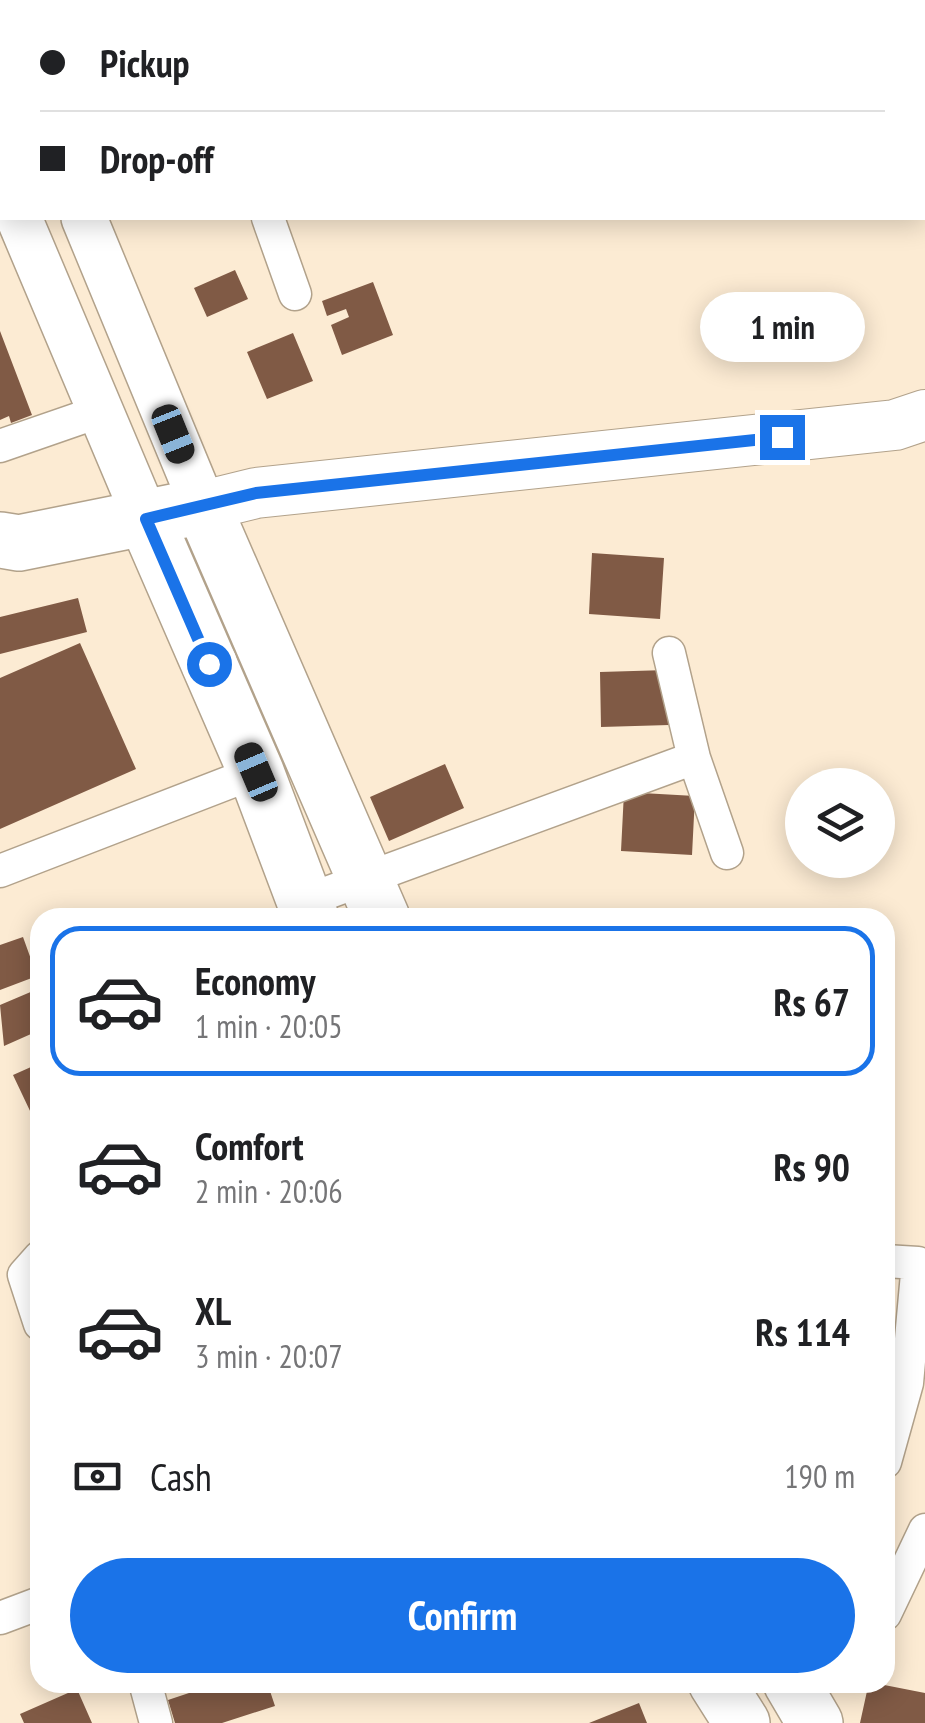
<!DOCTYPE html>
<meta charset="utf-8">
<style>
body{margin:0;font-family:"PT Sans Narrow",sans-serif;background:#f6f6f6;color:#202124;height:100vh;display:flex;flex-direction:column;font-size:38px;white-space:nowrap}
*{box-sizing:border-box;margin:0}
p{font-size:32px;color:#757577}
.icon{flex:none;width:55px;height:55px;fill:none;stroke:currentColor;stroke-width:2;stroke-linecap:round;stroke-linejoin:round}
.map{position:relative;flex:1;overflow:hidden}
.side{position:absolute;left:30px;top:908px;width:865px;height:785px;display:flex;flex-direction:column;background:#fff;border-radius:30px;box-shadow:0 5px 25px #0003}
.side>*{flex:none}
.top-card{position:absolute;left:0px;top:0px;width:925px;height:220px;box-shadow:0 5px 25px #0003;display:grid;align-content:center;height:220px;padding:0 40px;background:#fff}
.tools{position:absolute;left:785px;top:768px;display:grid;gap:20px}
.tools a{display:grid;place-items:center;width:110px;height:110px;border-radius:50%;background:#fff;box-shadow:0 5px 25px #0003;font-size:50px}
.end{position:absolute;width:45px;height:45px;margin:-22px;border:12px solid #1a73e8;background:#fff;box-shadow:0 0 0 5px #fff}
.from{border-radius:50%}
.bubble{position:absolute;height:70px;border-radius:35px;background:#fff;box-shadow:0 5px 25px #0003;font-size:32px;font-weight:600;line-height:70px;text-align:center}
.car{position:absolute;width:30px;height:60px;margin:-30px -15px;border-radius:12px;box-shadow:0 0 8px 2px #0007;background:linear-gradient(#222 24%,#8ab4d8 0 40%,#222 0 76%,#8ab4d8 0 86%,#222 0)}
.top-card b{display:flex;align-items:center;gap:35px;height:95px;font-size:38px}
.top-card b+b{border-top:2px solid #e0e0e0}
.top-card i{width:25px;height:25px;background:#202124}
ul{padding:18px 0 0;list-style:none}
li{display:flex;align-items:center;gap:30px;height:150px;margin:0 20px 15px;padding:0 20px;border:5px solid transparent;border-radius:30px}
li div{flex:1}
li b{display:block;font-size:38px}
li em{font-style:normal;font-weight:600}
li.active{border-color:#1a73e8}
li>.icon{width:90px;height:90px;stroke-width:1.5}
.pay{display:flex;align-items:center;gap:25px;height:110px;padding:0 40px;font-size:38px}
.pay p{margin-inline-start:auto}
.button{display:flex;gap:20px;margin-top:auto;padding:20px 40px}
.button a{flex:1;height:115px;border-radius:60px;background:#1a73e8;color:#fff;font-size:40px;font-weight:600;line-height:115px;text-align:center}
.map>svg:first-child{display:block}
.building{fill:#805a45}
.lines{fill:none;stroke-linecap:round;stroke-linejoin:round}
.street-casing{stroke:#b2a28b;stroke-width:35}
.secondary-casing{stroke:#b2a28b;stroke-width:48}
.primary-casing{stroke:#b2a28b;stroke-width:52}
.highway-casing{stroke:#b2a28b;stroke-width:58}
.street{stroke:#fff;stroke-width:32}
.secondary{stroke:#fff;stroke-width:45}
.primary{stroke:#fff;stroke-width:50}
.highway{stroke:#fff;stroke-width:55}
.route{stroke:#1a73e8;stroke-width:12}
</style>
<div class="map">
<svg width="925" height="1723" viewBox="0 0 925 1723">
<rect width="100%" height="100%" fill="#fcebd3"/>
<path class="building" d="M235,270L248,299L207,317L194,288Z
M373,282L393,335L342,355L331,325L349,317L346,309L327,316L322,301Z
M0,331L32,415L11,423L9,416L0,420Z
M293,333L313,381L267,399L247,352Z
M592,553L664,558L660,619L589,614Z
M78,598L87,632L0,654V617Z
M80,643L136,769L0,829V678Z
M667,670L669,725L601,727L600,672Z
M445,764L464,808L389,841L370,797Z
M624,792L695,796L692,855L621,851Z
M23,937L37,976L0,990V945Z
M40,988V1030L4,1046L0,1005Z
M40,1063V1132L13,1075Z
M222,1682H267L275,1706L222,1723H175L168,1700Z
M869,1682L925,1693V1723H860Z
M77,1689L92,1723H24L20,1714Z
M639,1703L647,1723H589Z"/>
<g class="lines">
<g class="street-casing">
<path id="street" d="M190,0L191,2
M429,0L430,2
M317,2L323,0
M268,218L295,294
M0,446L101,411
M694,758L727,853
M0,871L256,772
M305,901L694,758L669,653
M40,1257L24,1275L40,1324
M885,1261L918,1263L907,1383L885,1462
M885,1614L925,1530
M0,1618L40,1603
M145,1682L156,1723"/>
</g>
<g class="secondary-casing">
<path id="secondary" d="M0,21L2,27
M0,172L2,178
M19,218L146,519
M84,218L203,506"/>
</g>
<g class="primary-casing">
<path id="primary" d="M203,506L256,493L895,425L925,415"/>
</g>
<g class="highway-casing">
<path id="highway" d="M146,519L256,772L311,918
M0,540L19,543L203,506L382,918
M716,1682L742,1723
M791,1682L815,1723"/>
</g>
<use href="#street" class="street"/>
<use href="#secondary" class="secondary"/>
<use href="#primary" class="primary"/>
<use href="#highway" class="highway"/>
</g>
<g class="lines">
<path class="route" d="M209,664L146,519L256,493L782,437"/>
</g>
</svg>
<div class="tools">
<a><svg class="icon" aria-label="layers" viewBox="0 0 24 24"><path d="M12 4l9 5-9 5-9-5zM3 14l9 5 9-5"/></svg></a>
</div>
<i class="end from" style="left:209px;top:664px"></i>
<i class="end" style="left:782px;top:437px"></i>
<div class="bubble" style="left:700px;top:292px;width:165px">1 min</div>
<i class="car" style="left:173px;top:434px;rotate:158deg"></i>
<i class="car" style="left:256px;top:772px;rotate:337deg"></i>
<div class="top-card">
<b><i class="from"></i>Pickup</b>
<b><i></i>Drop-off</b>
</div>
<section class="side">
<ul>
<li class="active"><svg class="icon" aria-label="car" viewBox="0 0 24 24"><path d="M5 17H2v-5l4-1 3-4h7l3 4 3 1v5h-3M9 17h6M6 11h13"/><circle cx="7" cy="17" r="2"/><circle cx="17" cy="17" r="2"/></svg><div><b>Economy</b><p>1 min · 20:05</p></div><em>Rs 67</em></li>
<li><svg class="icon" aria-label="car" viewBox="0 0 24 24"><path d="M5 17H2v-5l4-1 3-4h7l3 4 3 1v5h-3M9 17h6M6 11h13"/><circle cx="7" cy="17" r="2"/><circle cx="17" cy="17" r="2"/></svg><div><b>Comfort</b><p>2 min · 20:06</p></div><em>Rs 90</em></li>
<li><svg class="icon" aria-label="car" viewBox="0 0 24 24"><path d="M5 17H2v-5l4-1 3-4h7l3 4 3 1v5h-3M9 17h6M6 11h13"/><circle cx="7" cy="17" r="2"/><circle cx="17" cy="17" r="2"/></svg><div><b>XL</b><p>3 min · 20:07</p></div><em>Rs 114</em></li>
</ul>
<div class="pay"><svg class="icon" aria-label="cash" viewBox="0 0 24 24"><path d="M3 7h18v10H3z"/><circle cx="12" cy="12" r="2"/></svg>Cash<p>190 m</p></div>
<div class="button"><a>Confirm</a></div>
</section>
</div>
